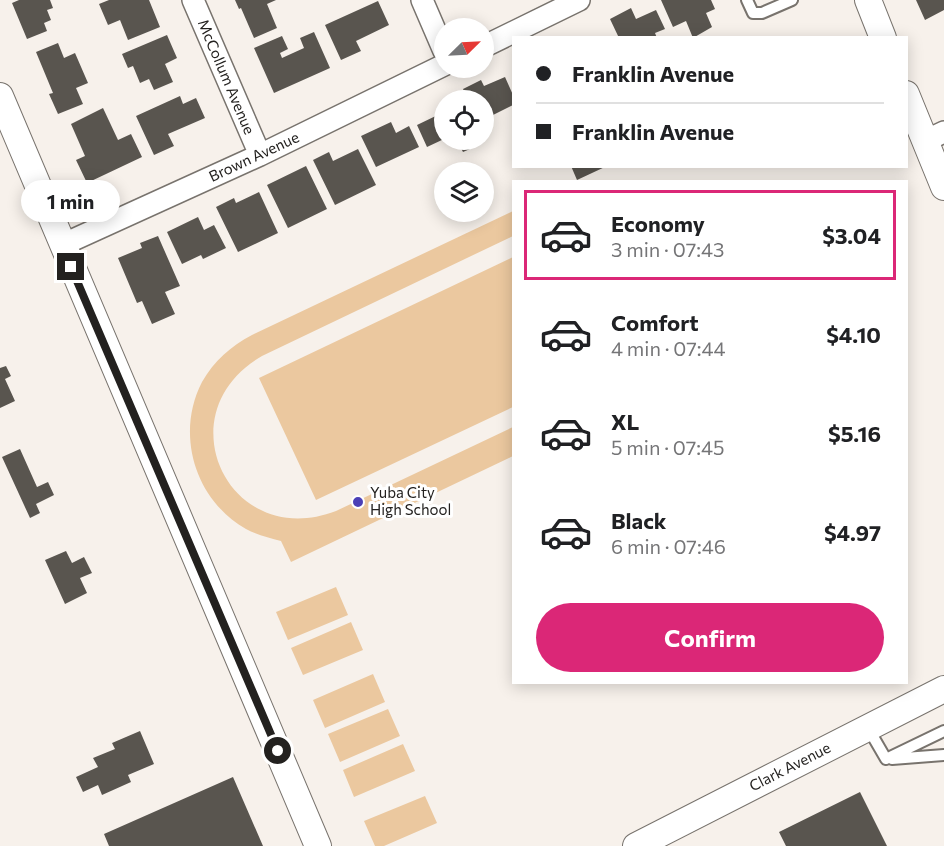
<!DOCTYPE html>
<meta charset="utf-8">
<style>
body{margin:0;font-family:Commissioner,sans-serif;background:#f6f6f6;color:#202124;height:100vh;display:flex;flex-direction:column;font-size:22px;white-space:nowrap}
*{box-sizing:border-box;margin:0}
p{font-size:20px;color:#757577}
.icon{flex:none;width:33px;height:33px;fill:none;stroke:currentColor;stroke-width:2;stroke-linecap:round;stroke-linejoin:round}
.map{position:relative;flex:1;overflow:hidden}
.drawer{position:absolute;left:512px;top:180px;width:396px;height:504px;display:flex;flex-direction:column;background:#fff;border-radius:0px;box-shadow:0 3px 15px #0003}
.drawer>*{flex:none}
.banner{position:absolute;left:512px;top:36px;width:396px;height:132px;border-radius:0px;box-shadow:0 3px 15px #0003;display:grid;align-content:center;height:132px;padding:0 24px;background:#fff}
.needle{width:39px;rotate:66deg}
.tools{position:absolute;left:434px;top:18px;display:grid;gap:12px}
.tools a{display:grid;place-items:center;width:60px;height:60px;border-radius:50%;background:#fff;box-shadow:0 3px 15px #0003;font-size:30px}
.end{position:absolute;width:27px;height:27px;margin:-14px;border:8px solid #23211f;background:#fff;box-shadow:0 0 0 3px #fff}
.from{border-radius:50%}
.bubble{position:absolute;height:42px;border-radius:21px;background:#fff;box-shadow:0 3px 15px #0003;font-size:20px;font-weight:700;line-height:42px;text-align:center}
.banner b{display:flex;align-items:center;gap:21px;height:57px;font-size:22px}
.banner b+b{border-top:2px solid #e0e0e0}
.banner i{width:15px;height:15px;background:#202124}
ul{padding:10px 0 0;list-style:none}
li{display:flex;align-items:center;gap:18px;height:90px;margin:0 12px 9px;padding:0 12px;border:3px solid transparent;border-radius:0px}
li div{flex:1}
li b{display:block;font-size:22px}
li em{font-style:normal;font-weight:700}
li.selected{border-color:#db2777}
li>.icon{width:54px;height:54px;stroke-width:1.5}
.primary-button{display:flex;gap:12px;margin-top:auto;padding:12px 24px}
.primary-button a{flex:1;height:69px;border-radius:36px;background:#db2777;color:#fff;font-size:24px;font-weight:700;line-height:69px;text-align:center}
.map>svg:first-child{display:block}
.green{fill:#ebc89f}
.building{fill:#59554f}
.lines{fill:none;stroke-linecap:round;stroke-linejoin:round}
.service-casing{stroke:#78736d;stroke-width:14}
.minor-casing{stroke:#78736d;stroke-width:24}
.tertiary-casing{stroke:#78736d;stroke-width:28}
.service{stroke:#fff;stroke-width:10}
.minor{stroke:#fff;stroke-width:21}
.tertiary{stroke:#fff;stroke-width:26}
.route{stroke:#23211f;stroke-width:8}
.poi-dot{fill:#4b3fb6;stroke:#fff;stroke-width:2}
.labels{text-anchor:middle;stroke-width:6;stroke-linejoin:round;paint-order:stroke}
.street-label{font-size:15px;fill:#23211f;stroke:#fff}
.poi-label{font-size:15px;fill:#23211f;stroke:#fff;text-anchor:start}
</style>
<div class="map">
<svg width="944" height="846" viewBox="0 0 944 846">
<rect width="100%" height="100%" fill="#f7f1eb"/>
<path class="green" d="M513,211V236L262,356C163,413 229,552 336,511L513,427V456L291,562L281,541C269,538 257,535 246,529C195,500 175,434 202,382C214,361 231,346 252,335Z
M513,257V407L316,500L259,378Z
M336,587L348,615L288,640L276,612Z
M351,622L363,650L303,675L291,648Z
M373,674L385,702L325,728L313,700Z
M388,709L400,736L340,762L328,734Z
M403,744L415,771L354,797L343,770Z
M425,796L437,823L384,846H375L364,821Z"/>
<path class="building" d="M19,0H50L53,8L47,10L51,20L44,23L47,31L27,39L12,3Z
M109,0H149L160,27L128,40L120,20L108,25L99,4Z
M235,0H276L267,4L277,28L254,38L241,8L239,9Z
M661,0H711L715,9L706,13L712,27L693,38L686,21L673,27Z
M916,0H944V10L925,20Z
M378,1L389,25L356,41L361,51L341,60L325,25Z
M631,8L636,19L656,10L665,29L655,33L657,38H619L610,19Z
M314,32L330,68L274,93L254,48L282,36L288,49L280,53L282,58L304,48L300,38Z
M167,35L177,58L165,64L173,82L154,90L149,79L140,83L133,66L128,68L122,54Z
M58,43L64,58L75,53L88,83L76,88L83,104L58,114L49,94L53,93L36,52Z
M505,77L513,95V105L483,120V100H468L463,89L481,80L484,86Z
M180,96L183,104L196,98L205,118L168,134L174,146L154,155L136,116Z
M103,108L118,140L131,134L142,157L87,183L76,160L85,156L71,124Z
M444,112V139L427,147L417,125Z
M391,122L396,133L409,126L419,147L376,167L361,136Z
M457,140H474L477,146L463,152Z
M358,149L376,185L335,205L313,160L329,152L333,161Z
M306,166L327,209L288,228L267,185Z
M571,166H607L577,180Z
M259,192L278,233L238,252L216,207L234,198L236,203Z
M198,217L204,230L214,225L226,248L203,259L201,255L182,264L167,232Z
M158,236L180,286L165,292L175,314L152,324L142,301L137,303L118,258L142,248L140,243Z
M6,366L11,376L5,379L15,401L0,408V368Z
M20,449L37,487L48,482L54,495L36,504L40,513L30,518L2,457Z
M66,551L72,563L84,557L92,573L80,578L87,593L65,604L45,560Z
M140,731L154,764L128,775L131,782L102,795L98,785L83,792L76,777L98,767L93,758L115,749L112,743Z
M233,777L263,846H109L104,834Z
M860,792L887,846H786L779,832Z"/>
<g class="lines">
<g class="service-casing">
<path id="service" d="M747,0L753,13H762L792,0
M868,728L886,759
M886,759L944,731
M892,759L944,755"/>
</g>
<g class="minor-casing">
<path id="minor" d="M193,0L260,155
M422,0L444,51
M483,47L579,0
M925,141L944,132
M62,245L260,155L444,65"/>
</g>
<g class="tertiary-casing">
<path id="tertiary" d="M868,0L883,38
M906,94L944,187
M0,96L318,846
M636,846L944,689"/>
</g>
<use href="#service" class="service"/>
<use href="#minor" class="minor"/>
<use href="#tertiary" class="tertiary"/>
</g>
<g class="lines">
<path class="route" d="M71,267L278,751"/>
</g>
<circle class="poi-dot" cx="358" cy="502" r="6"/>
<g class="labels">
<g class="street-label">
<text transform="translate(226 77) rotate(67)" y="5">McCollum Avenue</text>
<text transform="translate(254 157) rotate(-25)" y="5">Brown Avenue</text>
<text transform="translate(790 767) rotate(-27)" y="5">Clark Avenue</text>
</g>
<g class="poi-label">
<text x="370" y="498">Yuba City<tspan x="370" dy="17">High School</tspan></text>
</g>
</g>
</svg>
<div class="tools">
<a><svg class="needle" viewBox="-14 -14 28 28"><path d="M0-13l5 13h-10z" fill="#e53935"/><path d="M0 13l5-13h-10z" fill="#757577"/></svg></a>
<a><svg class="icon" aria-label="locate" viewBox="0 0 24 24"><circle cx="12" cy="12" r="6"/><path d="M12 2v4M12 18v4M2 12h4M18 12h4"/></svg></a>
<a><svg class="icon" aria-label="layers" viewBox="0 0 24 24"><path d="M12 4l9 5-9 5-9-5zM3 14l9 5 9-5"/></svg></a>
</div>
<i class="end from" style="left:278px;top:751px"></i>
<i class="end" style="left:71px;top:267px"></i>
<div class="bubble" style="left:21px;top:180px;width:99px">1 min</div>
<div class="banner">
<b><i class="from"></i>Franklin Avenue</b>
<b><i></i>Franklin Avenue</b>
</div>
<section class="drawer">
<ul>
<li class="selected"><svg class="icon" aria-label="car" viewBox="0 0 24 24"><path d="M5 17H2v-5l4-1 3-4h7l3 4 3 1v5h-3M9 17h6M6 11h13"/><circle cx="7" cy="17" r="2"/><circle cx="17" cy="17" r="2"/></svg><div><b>Economy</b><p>3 min · 07:43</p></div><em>$3.04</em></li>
<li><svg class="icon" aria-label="car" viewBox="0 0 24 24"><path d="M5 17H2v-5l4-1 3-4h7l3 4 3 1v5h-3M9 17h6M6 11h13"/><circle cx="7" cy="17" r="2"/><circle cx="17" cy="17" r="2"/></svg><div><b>Comfort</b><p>4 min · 07:44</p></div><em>$4.10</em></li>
<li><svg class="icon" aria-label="car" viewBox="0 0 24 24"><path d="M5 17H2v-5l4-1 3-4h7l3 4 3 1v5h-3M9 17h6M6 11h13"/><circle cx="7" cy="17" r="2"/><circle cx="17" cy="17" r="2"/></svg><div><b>XL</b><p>5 min · 07:45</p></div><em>$5.16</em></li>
<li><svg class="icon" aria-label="car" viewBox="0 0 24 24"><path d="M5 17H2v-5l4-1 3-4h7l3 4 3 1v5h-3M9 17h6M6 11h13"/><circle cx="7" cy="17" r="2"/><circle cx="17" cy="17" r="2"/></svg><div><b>Black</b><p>6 min · 07:46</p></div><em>$4.97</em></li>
</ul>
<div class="primary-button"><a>Confirm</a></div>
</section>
</div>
